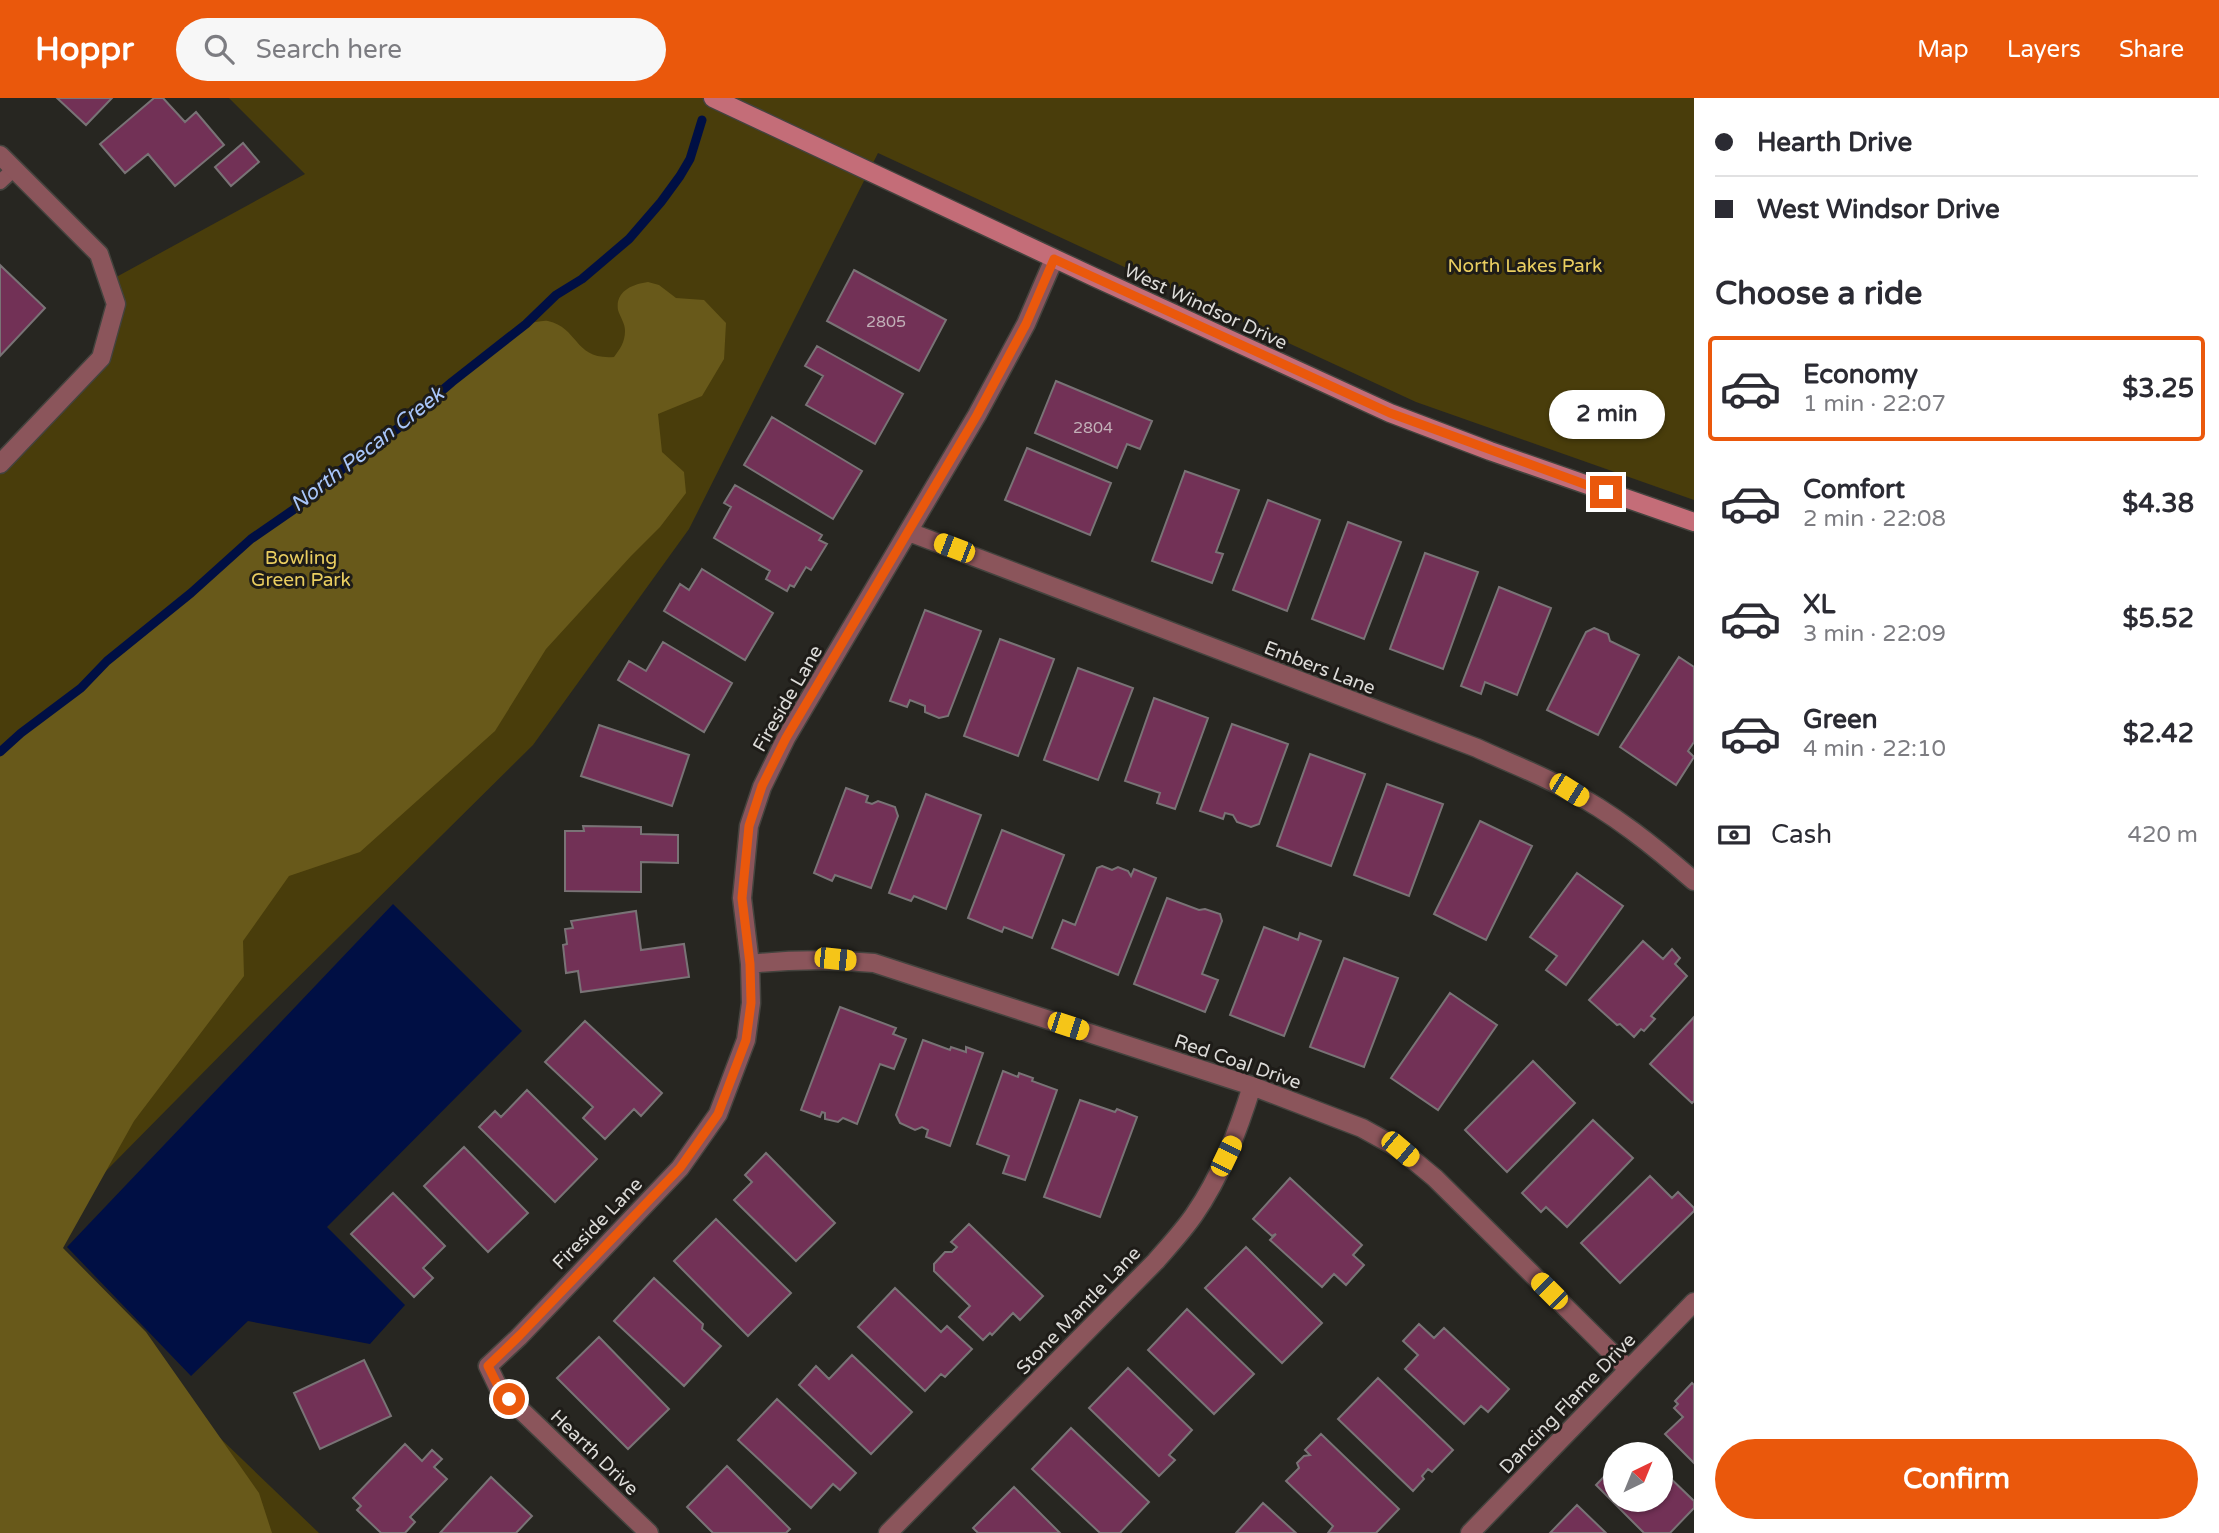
<!DOCTYPE html>
<meta charset="utf-8">
<style>
body{margin:0;font-family:"Varela Round",sans-serif;background:#f7f7f7;color:#2b2b33;height:100vh;display:flex;flex-direction:column;font-size:26px;white-space:nowrap}
*{box-sizing:border-box;margin:0}
p{font-size:23px;color:#7c7c81}
.icon{flex:none;width:38px;height:38px;fill:none;stroke:currentColor;stroke-width:2;stroke-linecap:round;stroke-linejoin:round}
.map{position:relative;flex:1;overflow:hidden}
.panel{display:flex;flex-direction:column;background:#fff;width:525px}
.panel>*{flex:none}
.guide{display:grid;align-content:center;height:154px;padding:0 21px;background:#fff}
.needle{width:46px;rotate:43deg}
.buttons{position:absolute;left:1603px;top:1344px;display:grid;gap:14px}
.buttons a{display:grid;place-items:center;width:70px;height:70px;border-radius:50%;background:#fff;box-shadow:0 2px 5px #0004;font-size:35px}
.end{position:absolute;width:32px;height:32px;margin:-16px;border:9px solid #ea580c;background:#fff;box-shadow:0 0 0 4px #fff}
.from{border-radius:50%}
.bubble{position:absolute;height:49px;border-radius:24px;background:#fff;box-shadow:0 2px 5px #0004;font-size:23px;font-weight:700;line-height:49px;text-align:center}
.car{position:absolute;width:21px;height:42px;margin:-21px -10px;border-radius:9px;box-shadow:0 0 5px 2px #0007;background:linear-gradient(#f5c518 24%,#345 0 40%,#f5c518 0 76%,#345 0 86%,#f5c518 0)}
.guide b{display:flex;align-items:center;gap:24px;height:66px;font-size:26px}
.guide b+b{border-top:2px solid #e1e1e2}
.guide i{width:18px;height:18px;background:#2b2b33}
ul{padding:0;list-style:none}
li{display:flex;align-items:center;gap:21px;height:105px;margin:0 14px 10px;padding:0 7px;border:4px solid transparent;border-radius:7px}
li div{flex:1}
li b{display:block;font-size:26px}
li em{font-style:normal;font-weight:700}
li.current{border-color:#ea580c}
li>.icon{width:63px;height:63px;stroke-width:1.5}
h2{padding:0 21px;font-size:32px;line-height:84px}
.pay{display:flex;align-items:center;gap:18px;height:77px;padding:0 21px;font-size:26px}
.pay p{margin-inline-start:auto}
.action{display:flex;gap:14px;margin-top:auto;padding:14px 21px}
.action a{flex:1;height:80px;border-radius:42px;background:#ea580c;color:#fff;font-size:28px;font-weight:700;line-height:80px;text-align:center}
header{display:flex;align-items:center;gap:42px;box-sizing:border-box;height:98px;padding:0 35px;background:#ea580c;color:#fff}
header strong{font-size:33px}
nav{display:flex;gap:38px;margin-inline-start:auto;font-size:24px}
.search{width:490px;height:63px;background:#f7f7f7;display:flex;align-items:center;gap:18px;box-sizing:border-box;padding:0 24px;border-radius:38px;color:#7c7c81;font-size:26px}
main{display:flex;flex:1;min-height:0}
.map>svg:first-child{display:block}
.green{fill:#493d0b}
.forest{fill:#68591a}
.water{fill:#000f44}
.lines{fill:none;stroke-linecap:round;stroke-linejoin:round}
.stream{stroke:#000f44;stroke-width:9}
.building{fill:#723156;stroke:#797376;stroke-width:2}
.lane-casing{stroke:#44433e;stroke-width:18}
.street-casing{stroke:#44433e;stroke-width:21}
.secondary-casing{stroke:#44433e;stroke-width:21}
.lane{stroke:#8b555b;stroke-width:14}
.street{stroke:#8b555b;stroke-width:18}
.secondary{stroke:#c46d78;stroke-width:18}
.route{stroke:#ea580c;stroke-width:9}
.labels{text-anchor:middle;stroke-width:6;stroke-linejoin:round;paint-order:stroke}
.number-label{font-size:16px;fill:#c2b0b8}
.park-label{font-size:19px;fill:#eace60;stroke:#1e1c18}
.street-label{font-size:19px;fill:#dcdbd8;stroke:#1e1c18}
.water-label{font-size:21px;font-style:italic;fill:#a9c6fa;stroke:#1e1c18}
</style>
<header>
<strong>Hoppr</strong>
<div class="search"><svg class="icon" aria-label="search" viewBox="0 0 24 24"><circle cx="10" cy="10" r="6"/><path d="M15 15l6 6"/></svg>Search here</div>
<nav><a>Map</a><a>Layers</a><a>Share</a></nav>
</header>
<main>
<div class="map">
<svg width="1694" height="1435" viewBox="0 0 1694 1435">
<rect width="100%" height="100%" fill="#272621"/>
<path class="green" d="M229,0H1694V402L1416,304L878,55L689,431L533,647L256,921L26,1154L319,1435H0V364L101,260L109,183L305,76Z"/>
<path class="forest" d="M648,184L659,187L676,200L704,202L726,225L724,261L702,298L658,316L662,354L684,374L686,395L660,429L631,458L546,551L495,633L360,754L289,778L243,843L244,878L134,1023L63,1150L146,1234L259,1395L272,1435H0V654L21,635L81,590L107,563L191,495L251,441L293,412L526,226C533,225 542,222 548,223C579,230 574,262 614,259C620,251 625,244 625,233C625,225 620,219 618,212C615,193 633,186 648,184Z"/>
<path class="water" d="M393,806L522,933L327,1129L405,1207L370,1246L248,1223L191,1278L67,1149Z"/>
<g class="lines">
<path class="stream" d="M0,654L21,635L81,590L107,563L191,495L251,441L293,412L333,378L397,331L452,284L526,226L556,197L582,181L629,141L661,104L680,78L690,61L702,22"/>
</g>
<path class="building" d="M57,0H112L86,27Z
M154,0H163L185,24L196,14L224,47L175,88L148,56L125,75L100,46Z
M243,45L259,64L231,88L215,69Z
M0,167L45,210L0,258Z
M854,172L946,222L919,273L827,223Z
M817,248L903,296L875,346L806,307L823,278L805,268Z
M1056,283L1152,323L1140,351L1127,346L1117,370L1035,335Z
M772,319L862,373L833,421L744,367Z
M1027,350L1111,385L1090,437L1005,402Z
M1185,373L1239,392L1216,454L1223,456L1212,485L1152,463Z
M735,387L822,437L819,442L827,446L811,472L806,469L794,489L790,487L787,493L766,481L770,473L714,440L731,409L724,405Z
M1268,402L1320,422L1287,513L1233,492Z
M1348,424L1401,444L1364,541L1312,521Z
M1425,455L1478,474L1443,571L1390,551Z
M702,471L773,515L745,562L664,513L680,486L689,492Z
M1499,489L1551,510L1517,597L1485,584L1481,596L1461,588Z
M925,512L981,533L948,618L939,620L925,614V608L910,602L907,609L890,603Z
M1594,530L1608,536L1610,543L1639,557L1598,637L1547,612L1586,534Z
M1000,541L1054,561L1018,658L964,638Z
M663,544L732,585L704,634L618,582L629,563L646,573Z
M1679,559L1694,569V644L1688,653L1694,659L1676,687L1620,649Z
M1078,570L1133,590L1098,682L1044,662Z
M1154,600L1208,620L1175,711L1157,705L1160,695L1125,683Z
M1232,626L1288,646L1259,726L1251,729L1237,724L1233,717L1225,715L1223,721L1200,713Z
M599,627L689,657L672,708L581,678Z
M1310,656L1365,676L1331,768L1277,748Z
M1387,686L1443,706L1409,798L1354,777Z
M846,690L868,698L866,704L872,706L878,703L895,709L898,718L871,790L835,777L832,783L814,775Z
M926,696L981,717L946,811L914,798L911,803L889,795Z
M1480,723L1532,748L1486,842L1434,816Z
M583,728L641,729V736L678,737V765L641,764V794L565,793V733H584Z
M1002,732L1064,757L1032,840L1004,829L1002,834L968,820Z
M1102,768L1112,772L1118,769L1128,773L1131,778L1134,771L1156,780L1118,877L1052,850L1063,822L1075,827L1097,770Z
M1577,775L1623,808L1566,887L1546,872L1557,858L1530,839Z
M1167,800L1199,812L1205,811L1220,816L1222,823L1202,876L1218,882L1205,914L1134,886Z
M636,813L641,852L684,846L689,879L581,894L578,873L566,875L563,847L567,846L565,831L573,830L571,823Z
M1264,829L1298,842L1300,835L1321,843L1284,938L1230,917Z
M1643,843L1663,861L1672,851L1680,860L1675,866L1687,878L1651,918L1655,921L1644,933L1641,931L1634,939L1620,926L1617,927L1589,902Z
M1344,860L1398,880L1364,969L1310,949Z
M1450,895L1497,927L1438,1012L1391,980Z
M840,909L896,930L893,936L906,941L894,971L880,966L857,1026L843,1020L838,1024L825,1021V1015L822,1014L820,1019L801,1012Z
M1694,919V1003L1692,1005L1650,966Z
M585,923L662,995L641,1018L634,1011L605,1041L583,1020L593,1009L545,964Z
M923,942L950,952L951,949L966,954V949L983,955L950,1048L926,1039L928,1032L922,1029L915,1032L900,1025L896,1017Z
M1533,963L1575,1005L1507,1074L1465,1032Z
M1003,973L1018,979L1019,975L1033,980L1032,983L1057,992L1025,1082L1003,1075L1009,1058L977,1046Z
M527,992L597,1061L555,1104L479,1029L495,1013L501,1019Z
M1080,1002L1115,1014L1117,1011L1137,1019L1100,1119L1044,1099Z
M1593,1022L1633,1060L1567,1129L1546,1109L1541,1114L1522,1095Z
M464,1049L528,1115L488,1154L424,1088Z
M766,1055L835,1125L796,1163L734,1102L752,1084L745,1077Z
M1650,1078L1672,1100L1678,1094L1694,1110V1113L1620,1185L1581,1145Z
M1290,1080L1362,1147L1353,1157L1364,1167L1346,1187L1334,1176L1322,1189L1270,1142L1276,1136L1272,1138L1253,1121Z
M393,1095L445,1148L423,1170L433,1180L414,1199L351,1136Z
M716,1121L791,1195L748,1238L674,1163Z
M969,1126L1043,1198L1020,1222L1013,1215L992,1237L990,1235L983,1242L959,1219L970,1208L934,1173V1166L945,1154H952L957,1149L951,1144Z
M1246,1149L1322,1225L1282,1265L1205,1190Z
M654,1180L703,1226L702,1231L721,1248L684,1288L614,1223Z
M895,1190L941,1234L947,1228L972,1251L945,1279L941,1276L925,1293L858,1229Z
M1187,1211L1254,1276L1214,1316L1148,1252Z
M1419,1226L1434,1240L1444,1230L1509,1291L1488,1314L1481,1308L1464,1326L1405,1271L1418,1257L1403,1243Z
M599,1239L669,1311L628,1351L557,1280Z
M852,1257L912,1314L871,1356L799,1287L816,1268L829,1281Z
M364,1262L391,1318L320,1351L294,1295Z
M1128,1270L1192,1332L1169,1357L1175,1362L1159,1378L1089,1310Z
M1378,1280L1453,1352L1432,1374L1428,1371L1422,1378L1424,1381L1413,1393L1338,1321Z
M1692,1285L1694,1287V1365L1665,1336L1683,1319L1674,1310L1678,1306L1675,1303Z
M777,1301L856,1375L840,1392L833,1386L811,1410L738,1342Z
M1071,1330L1149,1404L1120,1435H1100L1032,1371Z
M1321,1336L1399,1411L1376,1435H1328L1333,1428L1286,1383L1299,1370L1297,1365L1304,1358L1310,1357L1305,1352Z
M405,1346L422,1363L432,1352L442,1361L434,1369L447,1381L410,1419L415,1424L405,1435H381L357,1412L361,1408L353,1400Z
M1636,1346L1646,1356H1626Z
M1615,1367V1402H1661V1371L1694,1403V1410L1670,1435H1644L1596,1387Z
M727,1368L790,1431L786,1435H713L687,1409Z
M491,1379L532,1418L516,1435H440Z
M1014,1389L1060,1435H978L973,1430Z
M1263,1405L1296,1435H1236Z
M1577,1407L1606,1435H1550Z"/>
<g class="lines">
<g class="lane-casing">
<path id="lane" d="M0,84L14,71"/>
</g>
<g class="street-casing">
<path id="street" d="M0,57L99,156L116,206L101,260L0,366
M909,434L1477,650C1507,664 1537,675 1566,691C1613,715 1655,749 1694,783
M750,866C792,861 832,861 874,865L1252,988L1362,1030L1400,1051L1435,1080L1628,1271
M649,1435L499,1291L488,1268L519,1239L680,1070L718,1016L746,942L751,905L750,866L742,800L749,728L762,689L786,640L977,317L1026,226L1054,161
M888,1435L1156,1163C1169,1148 1183,1133 1194,1117C1221,1078 1238,1033 1252,988
M1470,1435L1694,1204"/>
</g>
<g class="secondary-casing">
<path id="secondary" d="M713,0L1094,179L1390,315L1490,353L1694,424"/>
</g>
<use href="#lane" class="lane"/>
<use href="#street" class="street"/>
<use href="#secondary" class="secondary"/>
</g>
<g class="lines">
<path class="route" d="M509,1301L499,1290L488,1268L520,1237L680,1070L718,1016L746,942L751,905L750,866L742,800L749,728L762,688L786,640L977,317L1026,226L1054,161L1390,315L1606,394"/>
</g>
<g class="labels">
<g class="number-label">
<text x="886" y="229">2805</text>
<text x="1093" y="335">2804</text>
</g>
<g class="park-label">
<text x="1525" y="174">North Lakes Park</text>
<text x="301" y="466">Bowling<tspan x="301" dy="22">Green Park</tspan></text>
</g>
<g class="street-label">
<text transform="translate(1206 208) rotate(25)" y="7">West Windsor Drive</text>
<text transform="translate(1320 569) rotate(21)" y="7">Embers Lane</text>
<text transform="translate(787 600) rotate(-60)" y="7">Fireside Lane</text>
<text transform="translate(1238 963) rotate(19)" y="7">Red Coal Drive</text>
<text transform="translate(597 1125) rotate(-46)" y="7">Fireside Lane</text>
<text transform="translate(1078 1212) rotate(-46)" y="7">Stone Mantle Lane</text>
<text transform="translate(1567 1305) rotate(-46)" y="7">Dancing Flame Drive</text>
<text transform="translate(595 1354) rotate(44)" y="7">Hearth Drive</text>
</g>
<g class="water-label">
<text transform="translate(367 351) rotate(-38)" y="7">North Pecan Creek</text>
</g>
</g>
</svg>
<div class="buttons">
<a><svg class="needle" viewBox="-14 -14 28 28"><path d="M0-13l5 13h-10z" fill="#e53935"/><path d="M0 13l5-13h-10z" fill="#7c7c81"/></svg></a>
</div>
<i class="end from" style="left:509px;top:1301px"></i>
<i class="end" style="left:1606px;top:394px"></i>
<div class="bubble" style="left:1549px;top:292px;width:116px">2 min</div>
<i class="car" style="left:954px;top:450px;rotate:291deg"></i>
<i class="car" style="left:1569px;top:692px;rotate:122deg"></i>
<i class="car" style="left:835px;top:861px;rotate:96deg"></i>
<i class="car" style="left:1068px;top:928px;rotate:108deg"></i>
<i class="car" style="left:1400px;top:1051px;rotate:130deg"></i>
<i class="car" style="left:1226px;top:1058px;rotate:26deg"></i>
<i class="car" style="left:1549px;top:1193px;rotate:315deg"></i>
</div>
<section class="panel">
<div class="guide">
<b><i class="from"></i>Hearth Drive</b>
<b><i></i>West Windsor Drive</b>
</div>
<h2>Choose a ride</h2>
<ul>
<li class="current"><svg class="icon" aria-label="car" viewBox="0 0 24 24"><path d="M5 17H2v-5l4-1 3-4h7l3 4 3 1v5h-3M9 17h6M6 11h13"/><circle cx="7" cy="17" r="2"/><circle cx="17" cy="17" r="2"/></svg><div><b>Economy</b><p>1 min · 22:07</p></div><em>$3.25</em></li>
<li><svg class="icon" aria-label="car" viewBox="0 0 24 24"><path d="M5 17H2v-5l4-1 3-4h7l3 4 3 1v5h-3M9 17h6M6 11h13"/><circle cx="7" cy="17" r="2"/><circle cx="17" cy="17" r="2"/></svg><div><b>Comfort</b><p>2 min · 22:08</p></div><em>$4.38</em></li>
<li><svg class="icon" aria-label="car" viewBox="0 0 24 24"><path d="M5 17H2v-5l4-1 3-4h7l3 4 3 1v5h-3M9 17h6M6 11h13"/><circle cx="7" cy="17" r="2"/><circle cx="17" cy="17" r="2"/></svg><div><b>XL</b><p>3 min · 22:09</p></div><em>$5.52</em></li>
<li><svg class="icon" aria-label="car" viewBox="0 0 24 24"><path d="M5 17H2v-5l4-1 3-4h7l3 4 3 1v5h-3M9 17h6M6 11h13"/><circle cx="7" cy="17" r="2"/><circle cx="17" cy="17" r="2"/></svg><div><b>Green</b><p>4 min · 22:10</p></div><em>$2.42</em></li>
</ul>
<div class="pay"><svg class="icon" aria-label="cash" viewBox="0 0 24 24"><path d="M3 7h18v10H3z"/><circle cx="12" cy="12" r="2"/></svg>Cash<p>420 m</p></div>
<div class="action"><a>Confirm</a></div>
</section>
</main>
